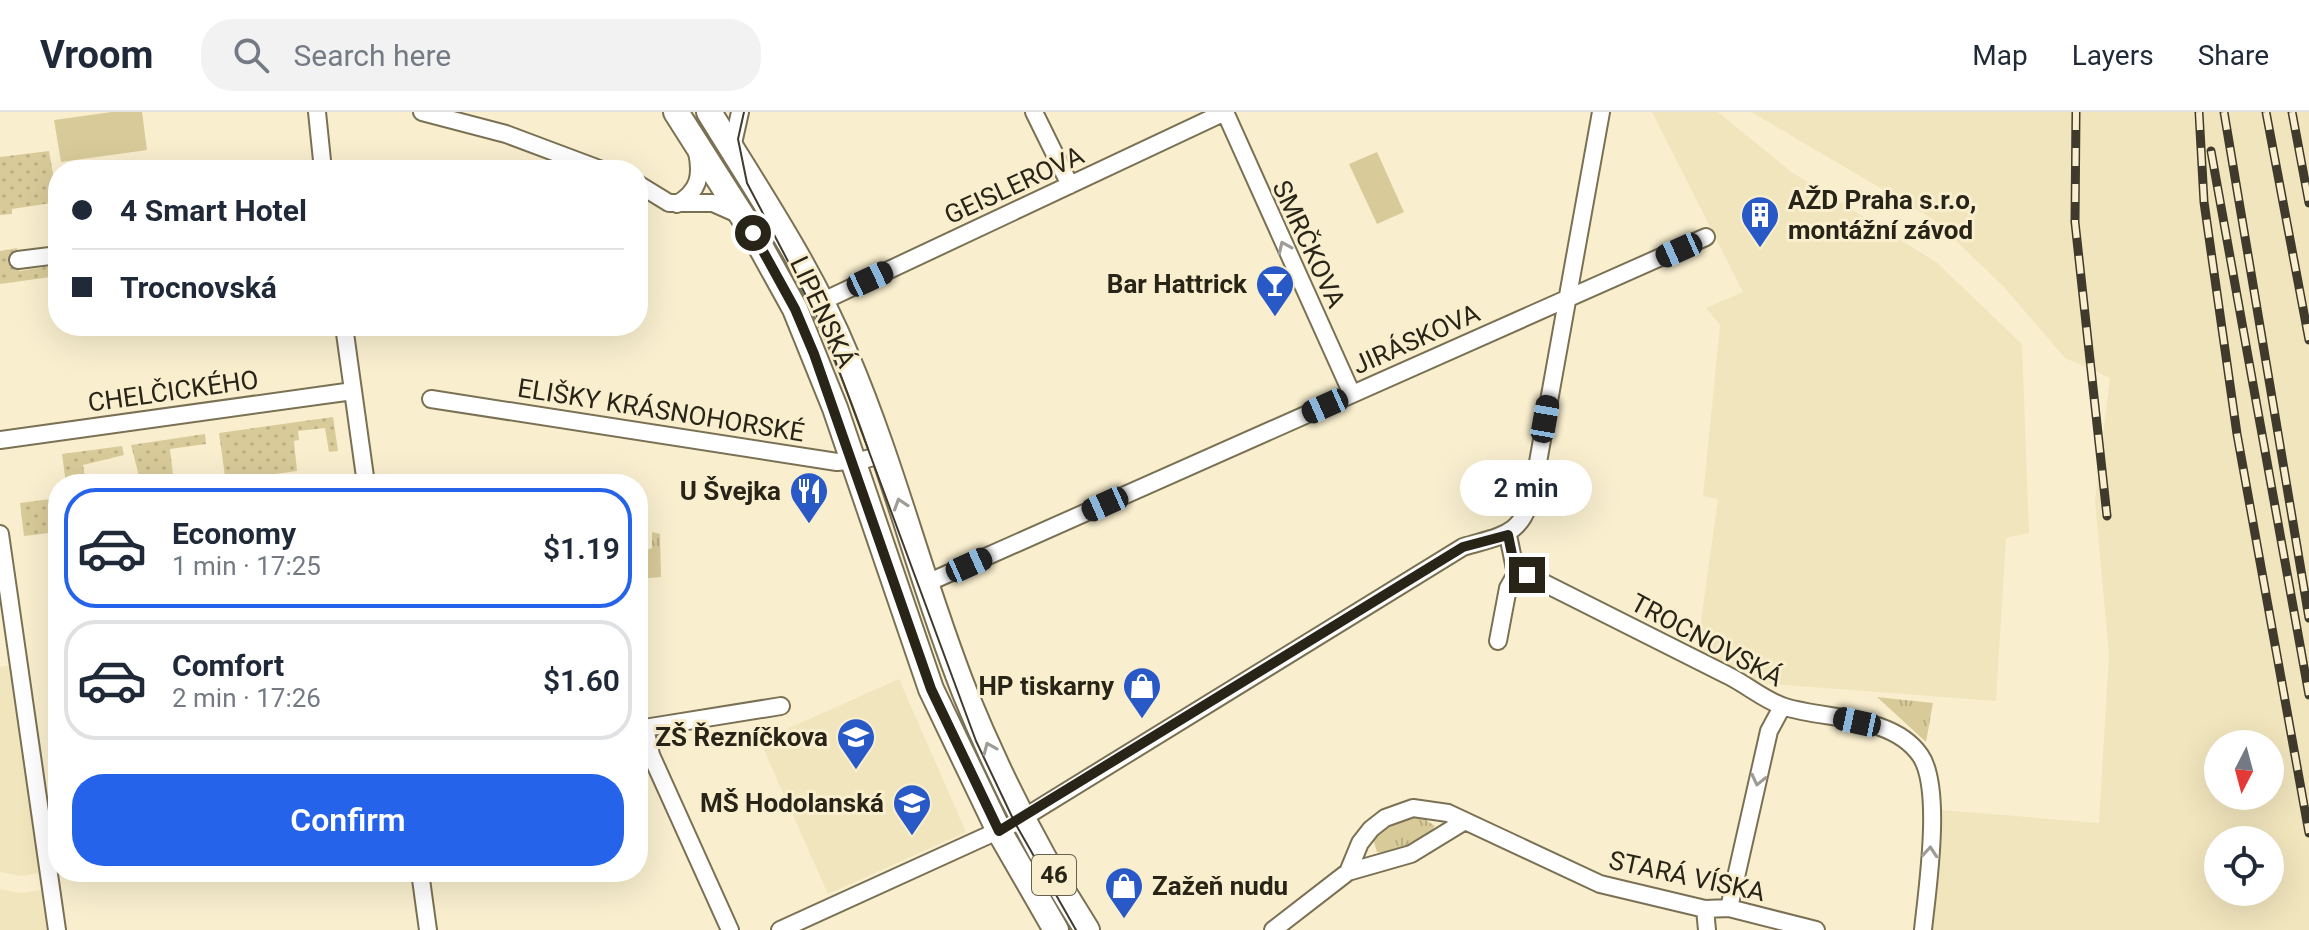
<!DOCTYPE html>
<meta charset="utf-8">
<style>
body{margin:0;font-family:Roboto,sans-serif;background:#f2f2f3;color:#1f2937;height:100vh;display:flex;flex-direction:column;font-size:30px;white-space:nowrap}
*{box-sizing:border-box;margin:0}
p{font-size:26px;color:#747a83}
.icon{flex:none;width:44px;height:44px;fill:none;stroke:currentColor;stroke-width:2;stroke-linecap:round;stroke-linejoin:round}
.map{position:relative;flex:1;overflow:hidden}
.panel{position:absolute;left:48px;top:362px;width:600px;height:408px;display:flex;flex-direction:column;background:#fff;border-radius:32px;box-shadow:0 8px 32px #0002}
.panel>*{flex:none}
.hud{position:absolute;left:48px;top:48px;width:600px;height:176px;border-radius:32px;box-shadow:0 8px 32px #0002;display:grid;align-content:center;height:176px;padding:0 24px;background:#fff}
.needle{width:52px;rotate:186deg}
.fabs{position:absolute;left:2204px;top:618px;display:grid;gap:16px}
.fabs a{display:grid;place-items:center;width:80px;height:80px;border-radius:50%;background:#fff;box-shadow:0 8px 32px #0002;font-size:40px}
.end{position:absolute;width:36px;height:36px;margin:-18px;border:10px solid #282418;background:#fff;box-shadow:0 0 0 4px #fff}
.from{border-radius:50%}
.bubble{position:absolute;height:56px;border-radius:28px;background:#fff;box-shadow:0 8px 32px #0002;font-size:26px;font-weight:600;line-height:56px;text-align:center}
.car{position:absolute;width:24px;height:48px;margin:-24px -12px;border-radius:10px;box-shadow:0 0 6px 2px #0007;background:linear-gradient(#222 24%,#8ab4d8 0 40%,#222 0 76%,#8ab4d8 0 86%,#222 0)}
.hud b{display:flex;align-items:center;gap:28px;height:76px;font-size:30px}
.hud b+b{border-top:2px solid #e0e1e3}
.hud i{width:20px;height:20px;background:#1f2937}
ul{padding:14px 0 0;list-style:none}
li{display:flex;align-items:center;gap:24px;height:120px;margin:0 16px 12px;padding:0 8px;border:4px solid #e0e1e3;border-radius:32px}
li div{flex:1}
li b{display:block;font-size:30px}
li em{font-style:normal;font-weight:600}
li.selected{border-color:#2563eb}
li>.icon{width:72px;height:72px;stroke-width:1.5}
.button{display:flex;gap:16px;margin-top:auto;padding:16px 24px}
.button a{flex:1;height:92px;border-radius:32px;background:#2563eb;color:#fff;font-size:32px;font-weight:600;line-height:92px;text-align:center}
header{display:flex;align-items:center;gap:48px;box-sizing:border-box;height:112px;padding:0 40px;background:#fff;border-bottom:2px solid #e0e1e3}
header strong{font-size:38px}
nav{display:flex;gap:44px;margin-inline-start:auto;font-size:28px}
.search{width:560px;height:72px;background:#f2f2f3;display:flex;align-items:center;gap:20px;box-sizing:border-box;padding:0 28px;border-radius:32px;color:#747a83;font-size:30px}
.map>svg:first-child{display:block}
.built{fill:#f1e5bd;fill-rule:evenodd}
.grass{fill:url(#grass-tufts)}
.park{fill:url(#park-dots)}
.pitch{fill:#d9cb99}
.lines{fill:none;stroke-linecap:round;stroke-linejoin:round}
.street-casing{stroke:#7a7154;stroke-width:20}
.primary-casing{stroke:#7a7154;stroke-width:28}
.street{stroke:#fff;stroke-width:16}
.primary{stroke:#fff;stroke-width:24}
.tram{stroke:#3f3a2c;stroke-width:2}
.rail-casing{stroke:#3f3a2c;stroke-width:9}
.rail{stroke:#f9efcf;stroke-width:6;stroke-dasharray:18;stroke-linecap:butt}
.oneway{stroke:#9e9c97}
.route{stroke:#282418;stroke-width:10}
.labels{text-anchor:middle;stroke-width:6;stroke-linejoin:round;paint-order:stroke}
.shield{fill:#f9efcf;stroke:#67614f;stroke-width:2}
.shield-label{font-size:24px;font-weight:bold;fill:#282418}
.street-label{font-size:26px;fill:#282418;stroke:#f9efcf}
.poi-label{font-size:26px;font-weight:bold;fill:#282418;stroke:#f9efcf;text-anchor:end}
</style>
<header>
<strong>Vroom</strong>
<div class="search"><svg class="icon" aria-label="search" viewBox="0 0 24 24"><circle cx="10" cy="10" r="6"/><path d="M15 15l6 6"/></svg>Search here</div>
<nav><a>Map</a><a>Layers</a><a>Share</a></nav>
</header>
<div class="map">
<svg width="2309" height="818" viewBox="0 0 2309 818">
<defs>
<pattern id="grass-tufts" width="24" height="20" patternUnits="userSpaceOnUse" patternTransform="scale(2)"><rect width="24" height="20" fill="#d9cb99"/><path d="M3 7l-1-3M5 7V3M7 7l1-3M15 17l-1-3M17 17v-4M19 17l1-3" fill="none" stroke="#baae83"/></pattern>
<pattern id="park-dots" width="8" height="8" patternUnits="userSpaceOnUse" patternTransform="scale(2)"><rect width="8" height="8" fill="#d9cb99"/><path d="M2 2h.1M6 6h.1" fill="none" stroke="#baae83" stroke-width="1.8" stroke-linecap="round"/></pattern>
</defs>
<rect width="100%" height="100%" fill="#f9efcf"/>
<path class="built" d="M1652,0H1718L1790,59L1936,150L2022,232L2029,421L2006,426L1996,589L1759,571L1697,538L1718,387L1703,384L1720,213L1706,196L1743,180Z
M1751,0H2309V818H1931L1942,698L2099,711L2109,543L2095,389L2110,266L2065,246L2003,174L1933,107ZM2218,632H2270V684H2218ZM2218,728H2270V780H2218Z
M20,552L41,700L32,711L39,761L21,764L0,760V555Z
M899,567L966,720L828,782L760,629Z
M0,777L21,781L41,778L47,818H0Z"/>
<path class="grass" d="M652,420L660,422L661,465L638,467V441L652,436Z
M1877,585L1933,591L1926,630Z
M1407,706H1423L1435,714C1423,732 1398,745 1377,740L1372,724Z"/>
<path class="park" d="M49,39L58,90L12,97V102L0,103V45Z
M17,136L19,159L58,153V164L0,172V139Z
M333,305L338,339L329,340L325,316L298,319L299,328L294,329L297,359L275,362V372H226L219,321Z
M205,322L206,332L170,337L174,372H141L131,333Z
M122,334L124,343L83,353L86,372H66L62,342Z
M58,386V420L24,424L20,391Z"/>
<path class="pitch" d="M112,0H142L147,38L61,50L54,8Z
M1377,40L1404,100L1377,112L1349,52Z"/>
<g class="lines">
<g class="street-casing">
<path id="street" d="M317,0L323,58
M422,0L506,22L602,58
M1034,0L1070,73
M1225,0L1352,282
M732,36L740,0
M638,72L669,91H713L740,103
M677,92C699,79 702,64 697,40
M18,148L58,143
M823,189L1225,0
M344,214L366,372
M431,287L837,350L863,348L884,342
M0,328L353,279
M0,422L57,818
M1508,423L1516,462L1536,467C1599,499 1663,531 1727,563C1746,572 1765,589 1785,595C1828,608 1892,603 1920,643C1943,675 1927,779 1923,818
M927,471L1706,125
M1498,529L1508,476L1516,462
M645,616L651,643L730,818
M638,617L781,594
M420,760L428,818
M1348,760L1411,742L1465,709
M1729,796L1769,619L1782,595
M1705,797L1707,818
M780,818L1015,711L1463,435C1503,423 1523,424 1533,378L1601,0
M1273,818L1348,760L1360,731L1371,717L1385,706L1413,696L1448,701L1600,772L1705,797L1729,796L1816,818"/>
</g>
<g class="primary-casing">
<path id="primary" d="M676,0L753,121L795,197L835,296L931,577L999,719L1056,818
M709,0C758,80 810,156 846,243C893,353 921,470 965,581C999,664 1039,743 1087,818"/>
</g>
<use href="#street" class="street"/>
<use href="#primary" class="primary"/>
<path class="tram" d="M744,0L738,27L747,71L824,218L976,629L1015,711L1076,818"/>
<g class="rail-casing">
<path id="rail" d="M2076,0L2075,110L2107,404
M2199,0L2204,90L2237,322L2309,721
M2224,0L2309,506
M2266,0L2309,228
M2292,0L2309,91
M2211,39L2309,583"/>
</g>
<use href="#rail" class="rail"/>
</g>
<defs><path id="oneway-chevron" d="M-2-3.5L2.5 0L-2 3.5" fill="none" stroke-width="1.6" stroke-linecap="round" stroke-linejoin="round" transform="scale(2)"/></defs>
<g class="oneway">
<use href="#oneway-chevron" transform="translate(1284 135) rotate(-114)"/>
<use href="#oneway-chevron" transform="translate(900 392) rotate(-108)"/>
<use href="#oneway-chevron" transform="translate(989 636) rotate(-113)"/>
<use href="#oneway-chevron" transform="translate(1758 668) rotate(103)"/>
<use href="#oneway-chevron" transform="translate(1930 740) rotate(-85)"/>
</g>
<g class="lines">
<path class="route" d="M753,121L795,197L814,242L931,577L999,719L1463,435L1508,423L1516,462L1527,463"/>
</g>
<defs>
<g id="building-pin" transform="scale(2)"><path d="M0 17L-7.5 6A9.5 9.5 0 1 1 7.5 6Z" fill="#2859c7" stroke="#f9efcf"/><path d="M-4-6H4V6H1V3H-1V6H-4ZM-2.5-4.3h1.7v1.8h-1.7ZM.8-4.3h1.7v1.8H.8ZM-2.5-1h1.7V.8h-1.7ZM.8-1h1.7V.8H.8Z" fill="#fff"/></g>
<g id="bar-pin" transform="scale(2)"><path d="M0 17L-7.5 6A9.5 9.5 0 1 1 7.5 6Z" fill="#2859c7" stroke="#f9efcf"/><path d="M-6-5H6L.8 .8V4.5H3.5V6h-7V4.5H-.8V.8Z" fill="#fff"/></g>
<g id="restaurant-pin" transform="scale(2)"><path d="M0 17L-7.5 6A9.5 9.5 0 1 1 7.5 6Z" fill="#2859c7" stroke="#f9efcf"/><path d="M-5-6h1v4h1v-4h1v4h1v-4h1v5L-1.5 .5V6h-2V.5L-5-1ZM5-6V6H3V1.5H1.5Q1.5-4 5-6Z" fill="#fff"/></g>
<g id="shop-pin" transform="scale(2)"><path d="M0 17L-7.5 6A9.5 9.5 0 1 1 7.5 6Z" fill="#2859c7" stroke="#f9efcf"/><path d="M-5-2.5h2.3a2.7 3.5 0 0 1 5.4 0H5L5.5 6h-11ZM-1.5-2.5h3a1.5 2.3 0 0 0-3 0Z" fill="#fff"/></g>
<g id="school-pin" transform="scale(2)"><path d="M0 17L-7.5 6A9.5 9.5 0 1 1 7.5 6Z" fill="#2859c7" stroke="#f9efcf"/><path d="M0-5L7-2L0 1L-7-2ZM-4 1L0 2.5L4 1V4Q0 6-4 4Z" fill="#fff"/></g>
</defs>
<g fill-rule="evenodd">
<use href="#building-pin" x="1760" y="103"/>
<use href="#bar-pin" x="1275" y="172"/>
<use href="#restaurant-pin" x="809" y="379"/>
<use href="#shop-pin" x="1142" y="574"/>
<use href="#school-pin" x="856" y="625"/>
<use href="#school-pin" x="912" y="691"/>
<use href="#shop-pin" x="1124" y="774"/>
</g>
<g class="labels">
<rect class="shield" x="1032" y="743" width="44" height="40" rx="6"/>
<g class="shield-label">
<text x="1054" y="771">46</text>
</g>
<g class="street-label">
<text transform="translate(1014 73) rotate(-25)" y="9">GEISLEROVA</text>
<text transform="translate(1309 132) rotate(65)" y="9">SMRČKOVA</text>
<text transform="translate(823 200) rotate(65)" y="9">LIPENSKÁ</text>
<text transform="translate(1416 227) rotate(-24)" y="9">JIRÁSKOVA</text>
<text transform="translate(173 279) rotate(-8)" y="9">CHELČICKÉHO</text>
<text transform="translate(661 298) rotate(9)" y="9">ELIŠKY KRÁSNOHORSKÉ</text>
<text transform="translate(1707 528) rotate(28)" y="9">TROCNOVSKÁ</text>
<text transform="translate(1687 764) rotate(12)" y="9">STARÁ VÍSKA</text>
</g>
<g class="poi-label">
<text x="1788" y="97" text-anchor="start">AŽD Praha s.r.o,<tspan x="1788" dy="30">montážní závod</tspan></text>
<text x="1247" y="181">Bar Hattrick</text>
<text x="781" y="388">U Švejka</text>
<text x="1114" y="583">HP tiskarny</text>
<text x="828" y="634">ZŠ Řezníčkova</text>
<text x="884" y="700">MŠ Hodolanská</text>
<text x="1152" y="783" text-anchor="start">Zažeň nudu</text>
</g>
</g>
</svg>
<div class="fabs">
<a><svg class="needle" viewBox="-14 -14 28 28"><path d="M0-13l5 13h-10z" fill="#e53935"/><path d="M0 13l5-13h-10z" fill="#747a83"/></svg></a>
<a><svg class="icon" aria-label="locate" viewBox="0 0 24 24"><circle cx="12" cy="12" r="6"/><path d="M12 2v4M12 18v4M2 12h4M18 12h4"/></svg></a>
</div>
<i class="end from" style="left:753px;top:121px"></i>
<i class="end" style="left:1527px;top:463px"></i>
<div class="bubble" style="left:1460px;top:348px;width:132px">2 min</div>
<i class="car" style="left:1679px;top:138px;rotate:246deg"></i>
<i class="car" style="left:870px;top:167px;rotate:65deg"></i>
<i class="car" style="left:1325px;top:294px;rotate:246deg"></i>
<i class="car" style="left:1545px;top:307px;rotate:10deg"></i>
<i class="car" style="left:1105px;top:392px;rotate:246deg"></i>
<i class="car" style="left:969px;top:453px;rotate:66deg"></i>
<i class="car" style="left:1857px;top:610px;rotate:282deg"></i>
<div class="hud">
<b><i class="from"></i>4 Smart Hotel</b>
<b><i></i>Trocnovská</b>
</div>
<section class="panel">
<ul>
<li class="selected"><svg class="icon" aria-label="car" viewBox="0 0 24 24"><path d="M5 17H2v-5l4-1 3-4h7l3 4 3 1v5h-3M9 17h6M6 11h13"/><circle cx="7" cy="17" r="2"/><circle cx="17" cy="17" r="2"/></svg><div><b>Economy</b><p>1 min · 17:25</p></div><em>$1.19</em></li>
<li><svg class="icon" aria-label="car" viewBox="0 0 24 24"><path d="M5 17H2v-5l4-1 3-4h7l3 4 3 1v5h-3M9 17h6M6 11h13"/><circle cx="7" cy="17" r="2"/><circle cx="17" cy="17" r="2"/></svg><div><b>Comfort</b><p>2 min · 17:26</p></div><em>$1.60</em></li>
</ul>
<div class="button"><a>Confirm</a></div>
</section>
</div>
